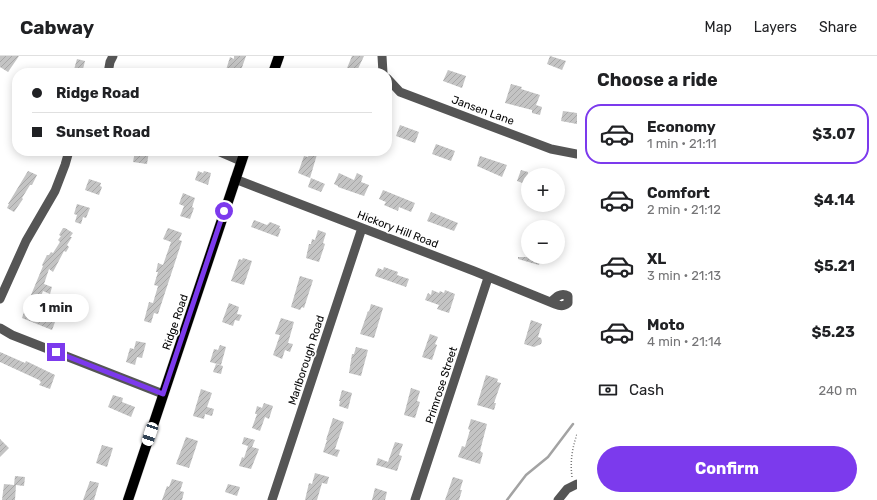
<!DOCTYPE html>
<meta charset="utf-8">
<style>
body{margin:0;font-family:Rubik,sans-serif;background:#f6f6f6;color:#202124;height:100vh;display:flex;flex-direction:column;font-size:15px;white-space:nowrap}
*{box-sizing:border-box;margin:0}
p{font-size:13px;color:#757577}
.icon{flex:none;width:22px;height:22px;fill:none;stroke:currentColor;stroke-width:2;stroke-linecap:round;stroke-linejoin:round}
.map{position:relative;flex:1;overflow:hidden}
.sheet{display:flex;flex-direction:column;background:#fff;width:300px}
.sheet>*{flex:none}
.banner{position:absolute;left:12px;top:12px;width:380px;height:88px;border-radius:16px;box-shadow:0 2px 10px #0003;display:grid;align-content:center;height:88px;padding:0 20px;background:#fff}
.tools{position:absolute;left:521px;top:112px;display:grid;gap:8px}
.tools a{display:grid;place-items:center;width:44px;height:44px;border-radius:50%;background:#fff;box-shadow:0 2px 10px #0003;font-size:20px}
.end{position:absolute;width:18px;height:18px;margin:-9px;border:5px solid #7c3aed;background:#fff;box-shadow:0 0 0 2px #fff}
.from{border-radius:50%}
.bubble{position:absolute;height:28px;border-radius:14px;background:#fff;box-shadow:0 2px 10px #0003;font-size:13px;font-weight:700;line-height:28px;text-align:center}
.car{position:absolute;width:12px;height:24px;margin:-12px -6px;border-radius:5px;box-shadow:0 0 3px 1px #0007;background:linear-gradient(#fff 24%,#345 0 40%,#fff 0 76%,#345 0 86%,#fff 0)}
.banner b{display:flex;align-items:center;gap:14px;height:38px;font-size:15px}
.banner b+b{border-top:1px solid #e0e0e0}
.banner i{width:10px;height:10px;background:#202124}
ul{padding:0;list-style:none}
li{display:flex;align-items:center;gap:12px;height:60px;margin:0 8px 6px;padding:0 12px;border:2px solid transparent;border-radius:16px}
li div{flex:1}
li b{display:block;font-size:15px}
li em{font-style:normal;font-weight:700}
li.current{border-color:#7c3aed}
li>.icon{width:36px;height:36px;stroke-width:1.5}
h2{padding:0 20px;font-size:18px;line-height:48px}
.pay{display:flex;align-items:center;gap:10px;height:44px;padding:0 20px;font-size:15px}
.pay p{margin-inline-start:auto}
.action{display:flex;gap:8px;margin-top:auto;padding:8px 20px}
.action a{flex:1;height:46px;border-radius:24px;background:#7c3aed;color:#fff;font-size:16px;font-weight:700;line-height:46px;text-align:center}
header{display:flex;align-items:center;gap:24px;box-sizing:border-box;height:56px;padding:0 20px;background:#fff;border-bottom:1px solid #e0e0e0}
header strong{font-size:19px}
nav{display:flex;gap:22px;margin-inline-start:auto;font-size:14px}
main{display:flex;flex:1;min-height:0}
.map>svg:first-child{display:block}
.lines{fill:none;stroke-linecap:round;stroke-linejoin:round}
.stream{stroke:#a3a3a3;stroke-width:2.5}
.building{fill:url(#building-hatch)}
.major-casing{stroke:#dbdbdb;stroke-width:11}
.path{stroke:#777;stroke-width:1.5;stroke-dasharray:1 2;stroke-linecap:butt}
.minor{stroke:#555;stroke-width:9}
.major{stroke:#000;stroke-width:10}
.route{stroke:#7c3aed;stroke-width:5}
.labels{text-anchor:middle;stroke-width:3.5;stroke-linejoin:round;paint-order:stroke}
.street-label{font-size:11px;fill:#000;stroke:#fff}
</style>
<header>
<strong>Cabway</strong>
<nav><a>Map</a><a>Layers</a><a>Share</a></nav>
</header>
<main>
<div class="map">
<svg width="577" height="444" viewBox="0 0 577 444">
<defs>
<pattern id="building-hatch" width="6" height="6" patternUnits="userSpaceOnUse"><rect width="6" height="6" fill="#c4c4c4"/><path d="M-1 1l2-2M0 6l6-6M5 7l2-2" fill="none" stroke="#a7a7a7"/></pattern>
</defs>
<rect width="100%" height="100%" fill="#fff"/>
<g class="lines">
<path class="stream" d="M507,444L526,419L548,401L573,368"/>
</g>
<path class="building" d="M0,0H19L8,16L0,11Z
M234,0H246L240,17H228L229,15L226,14L230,1L234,3Z
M352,0H364L356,17H345Z
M550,0L566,5L562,14L547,8Z
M77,3L85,5L82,17H73Z
M448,14L466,20L462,32L443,25Z
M511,28L522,31L521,33L540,39L536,49L542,51L540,59L532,57V54L505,47Z
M563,55L577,57V68L561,65Z
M400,69L419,76L415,87L396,80Z
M436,88L455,95L451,105L432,98Z
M135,95H149L147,108L133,106Z
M310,95H318L310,122L298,117L304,100L308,101Z
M480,100L507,109L502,121L477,110Z
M521,114L528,116V129L517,125Z
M28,115L37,119L32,129H30L22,142L23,143L14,156L7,152L9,148H8Z
M198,115L203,117L204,115L211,117L208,129L195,124Z
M339,117L354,124L357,117L363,120L361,126L369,129L364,140L338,131V130L334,128Z
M311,122L325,128L321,136L308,131Z
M89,123L101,127L100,130L102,131L99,139L85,134Z
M383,134L415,147L411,156L399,151L398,155L384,149L386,146L379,143Z
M183,137L195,142L192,151L194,152L190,163L180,160L184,150L179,148Z
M77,148L90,152L86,162L83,161L81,168L75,166L77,159L74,158Z
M431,156L458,167L454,175L427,165Z
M254,164L267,169L270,166L280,170L279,172L281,173L278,181L251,171Z
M63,172H65L73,177L70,181H72L67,189L69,191L66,196L64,195L53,216L49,213L44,228L52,231L50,238L43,235L41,240L38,239L37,242L31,239L43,210L42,209L47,199H49L51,196L53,197L60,186L58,184L61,180L59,179Z
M168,172L182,177L179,184L182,185L158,258L154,257L151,267L144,265L149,246L153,247L158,230L154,229L158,216H156L158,207L163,209L171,186L163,183Z
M318,174L326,177L323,187L325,188L319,206L306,202L309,188H311L312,183L315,184Z
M518,201H541L539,209L518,203Z
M243,202L252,205L244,229L231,225L239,203L242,204Z
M384,211L398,216L397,219L409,223L406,231L375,220L378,212L383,214Z
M300,220L313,224L304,252L302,251L300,254L291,251Z
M432,234L439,237L440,235L444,237L445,234L455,238L449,257L437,253L439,249L425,244L428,237L431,239Z
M229,247L239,251L237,258L242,259L239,265L235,264L233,270L222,266Z
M371,248L383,252L374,282L360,278L368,255L369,256Z
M25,253L40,259L39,261L55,266L52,274L22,262Z
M281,262L294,266L288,287L293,288L290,296L285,294L282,303L273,299L280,279L275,278Z
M531,264L542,268L538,281L541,282L542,285L541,288L534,291L524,288Z
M430,278L438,281L435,288L437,289L432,304L422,301Z
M136,285L146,287L142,302L137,301L135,309L126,306L130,292L134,293Z
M220,289L226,291L221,309L210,306L214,293L218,294Z
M356,291L368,294L361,320L349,317L352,298H354Z
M0,296L25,307L26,305L55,319L50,333L39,329L41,326L39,324L0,306Z
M216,308L223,310L221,318L213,316Z
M486,319L498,323L497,326L501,327L494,347H496L494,354L477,349Z
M411,332L420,335L417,345L420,346L415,362L404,359Z
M201,333L212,337L207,351L214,353L212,360L205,358L204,363L193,360Z
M342,334L352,337L348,353L339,350L340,345H339Z
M113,339L123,342L122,346L135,351L131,361L108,351Z
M264,347L273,350L269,363L265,361L260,375L252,372L257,358H255L257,350L262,352Z
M333,362L344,366L335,393L340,394L337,401L323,396L327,384H326Z
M471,363L487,368L480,395L483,397L480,408L458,401L462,390L465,391L470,374L468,373Z
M186,381L198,385L189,412L176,408Z
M244,381L255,384L252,391L259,393L251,413L239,410L242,401L244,402L248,390L242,388Z
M0,383L9,392L0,401Z
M395,386L403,388L399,399L402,400L397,415L376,409L378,402L388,406Z
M102,389L113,392L107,411L96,407Z
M315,417L329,421L327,428L322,427L317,444H305L309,427L312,428Z
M15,420L25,421L24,430L16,429L15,444H2L4,428L14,429Z
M453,421L463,424L460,434H462L459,444H445Z
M172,423L183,426L180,435L184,436L182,444H162L167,430L169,431Z
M90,425L99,427L94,444H83Z
M228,428L240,431L237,440L225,436Z
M375,432L387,436L385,444H372Z"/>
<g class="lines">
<g class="major-casing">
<path id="major" d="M273,17L279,0
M128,444L245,95"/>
</g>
<path class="path" d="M572,421C570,406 572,393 577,378"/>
<path class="minor" d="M382,0L383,17
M108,17L110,6L113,0
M387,22L400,36L551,93L577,98
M218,95L241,105
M235,123L474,215L555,248C560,250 563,251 568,247V240C561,236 556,241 551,246
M0,243L26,185L55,135L65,109L69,95
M0,272L12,279L163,338
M272,444L362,172
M415,444L488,222
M558,444L567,433L577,428"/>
<use href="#major" class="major"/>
</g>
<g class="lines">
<path class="route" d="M56,296L163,338L224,155"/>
</g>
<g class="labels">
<g class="street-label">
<text transform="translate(483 54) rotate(20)" y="4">Jansen Lane</text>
<text transform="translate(398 173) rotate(21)" y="4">Hickory Hill Road</text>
<text transform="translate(175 266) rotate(-71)" y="4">Ridge Road</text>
<text transform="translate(306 304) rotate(-72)" y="4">Marlborough Road</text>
<text transform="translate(441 329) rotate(-72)" y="4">Primrose Street</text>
</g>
</g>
</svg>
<div class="tools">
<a>+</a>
<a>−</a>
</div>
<i class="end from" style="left:224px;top:155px"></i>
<i class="end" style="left:56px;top:296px"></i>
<div class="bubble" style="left:23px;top:238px;width:66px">1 min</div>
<i class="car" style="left:150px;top:378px;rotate:198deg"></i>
<div class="banner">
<b><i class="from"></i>Ridge Road</b>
<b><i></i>Sunset Road</b>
</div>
</div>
<section class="sheet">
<h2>Choose a ride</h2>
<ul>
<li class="current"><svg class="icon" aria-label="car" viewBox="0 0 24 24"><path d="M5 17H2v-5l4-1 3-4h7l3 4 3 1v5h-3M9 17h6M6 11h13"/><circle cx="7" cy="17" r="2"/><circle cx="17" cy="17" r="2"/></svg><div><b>Economy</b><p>1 min · 21:11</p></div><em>$3.07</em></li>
<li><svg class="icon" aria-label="car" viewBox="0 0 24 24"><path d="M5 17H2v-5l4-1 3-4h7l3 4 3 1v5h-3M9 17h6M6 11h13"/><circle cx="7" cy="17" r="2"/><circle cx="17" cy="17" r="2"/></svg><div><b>Comfort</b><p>2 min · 21:12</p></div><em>$4.14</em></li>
<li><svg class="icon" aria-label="car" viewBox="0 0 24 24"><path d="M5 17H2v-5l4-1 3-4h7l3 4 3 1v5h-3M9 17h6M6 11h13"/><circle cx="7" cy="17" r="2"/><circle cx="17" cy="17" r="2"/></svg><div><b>XL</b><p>3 min · 21:13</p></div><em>$5.21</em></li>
<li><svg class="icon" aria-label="car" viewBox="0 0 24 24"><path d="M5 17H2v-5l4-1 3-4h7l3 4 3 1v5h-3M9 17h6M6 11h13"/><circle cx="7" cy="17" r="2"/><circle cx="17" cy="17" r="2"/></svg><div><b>Moto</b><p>4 min · 21:14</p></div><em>$5.23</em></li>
</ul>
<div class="pay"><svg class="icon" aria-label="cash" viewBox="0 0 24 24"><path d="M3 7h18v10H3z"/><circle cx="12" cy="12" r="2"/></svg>Cash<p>240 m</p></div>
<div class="action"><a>Confirm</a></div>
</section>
</main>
